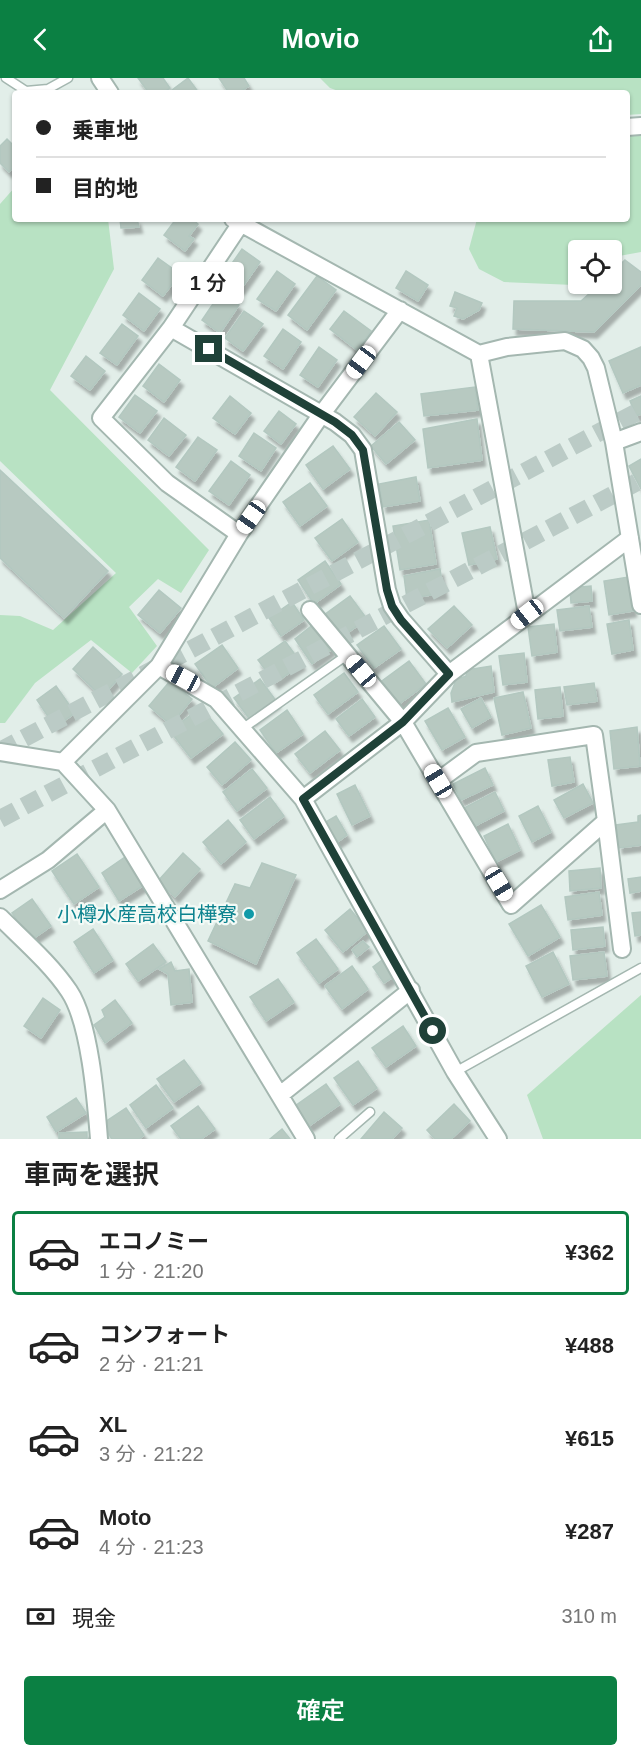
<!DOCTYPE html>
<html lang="ja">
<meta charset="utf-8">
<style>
body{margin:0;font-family:Arial,"Noto Sans JP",sans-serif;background:#f2f2f2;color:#222;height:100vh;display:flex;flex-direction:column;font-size:22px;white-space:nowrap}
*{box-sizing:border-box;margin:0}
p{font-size:20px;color:#767676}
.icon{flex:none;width:33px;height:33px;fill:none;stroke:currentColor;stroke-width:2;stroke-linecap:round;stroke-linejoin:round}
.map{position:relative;height:1061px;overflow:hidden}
.sheet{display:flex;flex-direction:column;background:#fff;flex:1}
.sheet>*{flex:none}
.hud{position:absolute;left:12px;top:12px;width:618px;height:132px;border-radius:6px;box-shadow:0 2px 4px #0004;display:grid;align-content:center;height:132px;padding:0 24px;background:#fff}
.controls{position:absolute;left:568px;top:162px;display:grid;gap:12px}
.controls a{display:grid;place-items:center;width:54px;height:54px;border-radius:6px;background:#fff;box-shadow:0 2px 4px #0004;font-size:30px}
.end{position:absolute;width:27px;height:27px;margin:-14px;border:8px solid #1f4138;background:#fff;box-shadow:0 0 0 3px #fff}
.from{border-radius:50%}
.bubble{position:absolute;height:42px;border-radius:6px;background:#fff;box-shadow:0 2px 4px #0004;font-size:20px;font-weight:600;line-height:42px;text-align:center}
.car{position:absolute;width:18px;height:36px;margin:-18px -9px;border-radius:8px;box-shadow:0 0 4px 2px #0007;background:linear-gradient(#fff 24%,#345 0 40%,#fff 0 76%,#345 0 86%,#fff 0)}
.hud b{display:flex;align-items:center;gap:21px;height:57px;font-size:22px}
.hud b+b{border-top:2px solid #e0e0e0}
.hud i{width:15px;height:15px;background:#222}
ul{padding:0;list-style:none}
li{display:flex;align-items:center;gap:18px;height:84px;margin:0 12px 9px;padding:0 12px;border:3px solid transparent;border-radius:6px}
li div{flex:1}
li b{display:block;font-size:22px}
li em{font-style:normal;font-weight:600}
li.on{border-color:#0b8043}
li>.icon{width:54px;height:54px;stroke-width:1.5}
h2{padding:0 24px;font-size:27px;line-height:72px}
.pay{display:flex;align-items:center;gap:15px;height:66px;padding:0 24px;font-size:22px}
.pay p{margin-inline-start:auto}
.cta{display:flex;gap:12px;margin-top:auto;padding:12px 24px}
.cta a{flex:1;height:69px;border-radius:6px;background:#0b8043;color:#fff;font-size:24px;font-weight:600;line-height:69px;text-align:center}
header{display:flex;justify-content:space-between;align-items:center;height:78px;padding:0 24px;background:#0b8043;color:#fff;font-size:27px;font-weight:600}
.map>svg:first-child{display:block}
.green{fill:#b8e2c3}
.building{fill:#b7c9c1;stroke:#b3c8c0;stroke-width:1.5;filter:url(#shadow)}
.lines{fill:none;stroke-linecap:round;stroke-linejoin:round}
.highway-tunnel{stroke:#bbcbc6;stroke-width:18;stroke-dasharray:18 9;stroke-linecap:butt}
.lane-casing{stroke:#a4b7b0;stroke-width:11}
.street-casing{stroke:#a4b7b0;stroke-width:20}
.lane{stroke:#fff;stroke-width:8}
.street{stroke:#fff;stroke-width:16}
.route{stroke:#1f4138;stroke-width:8}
.culture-dot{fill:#0f9aa8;stroke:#f3faf6;stroke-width:2}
.labels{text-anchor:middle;stroke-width:4.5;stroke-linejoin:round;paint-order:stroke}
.culture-label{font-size:20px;fill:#0d838f;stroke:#f3faf6;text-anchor:end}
</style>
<header><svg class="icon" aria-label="back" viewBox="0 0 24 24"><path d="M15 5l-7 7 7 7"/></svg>Movio<svg class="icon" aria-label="share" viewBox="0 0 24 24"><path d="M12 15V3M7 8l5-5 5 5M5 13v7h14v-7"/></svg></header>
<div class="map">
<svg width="641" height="1061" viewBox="0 0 641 1061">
<defs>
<filter id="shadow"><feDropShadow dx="3.5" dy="6" stdDeviation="1.5" flood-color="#0004"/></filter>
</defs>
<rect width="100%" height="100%" fill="#e2eee9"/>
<path class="green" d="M320,0H641V36L627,37V15H344L330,10Z
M641,55V174L619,178L612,183V172H579V203L574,207L504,204L479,191L469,171L477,141H627V57Z
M15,109V141H108L114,191L50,312L209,472L181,515L158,501L129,529L157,568L132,595L91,562L35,605L5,645H0V537L20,538L53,552L116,495L0,383V126Z
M641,917V1061H543L527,1017Z"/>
<path class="building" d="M138,0H163L170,10L163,15H149Z
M188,0L199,15H168Z
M219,0H244L249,8L238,15H229Z
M7,61L15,69V88L9,94L0,85V68Z
M120,141H137L139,149L121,150Z
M176,141H192L198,146L189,158L194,161L185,173L164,157Z
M242,171L260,184L241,211L223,198Z
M158,180L180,196L163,218L142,202Z
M625,182L641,194V207L594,254L513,251L514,223H581L600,206H612V194Z
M277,193L295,206L276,233L257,221Z
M406,193L428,207L418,223L396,210Z
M317,198L336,212L307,252L288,237Z
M221,214L239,227L220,255L202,242Z
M455,214L482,225L479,232L463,241L454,238L457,230L450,228Z
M139,215L160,231L144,253L123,237Z
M244,233L263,246L243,273L225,260Z
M344,233L371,253L357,272L330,251Z
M122,246L138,258L117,287L100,275Z
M283,251L301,264L283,291L264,278Z
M319,269L337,282L318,309L300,297Z
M641,269V307L623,315L609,283Z
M86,278L105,293L90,312L71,298Z
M159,286L180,302L164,324L143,308Z
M475,309L478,332L424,338L421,316Z
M376,315L397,334L375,358L354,339Z
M135,317L157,333L140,355L119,339Z
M230,318L251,335L235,356L213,340Z
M641,318V336L636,338L630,323Z
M279,333L296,346L281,366L264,353Z
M164,340L186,357L169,378L148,362Z
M477,341L482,382L428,390L423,351Z
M399,344L415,362L386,386L371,368Z
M254,355L276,370L261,393L239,378Z
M198,359L217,372L195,403L176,389Z
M333,368L350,391L323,411L306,387Z
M641,381V411L629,388Z
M231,383L250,397L229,427L209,413Z
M0,392L108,493L64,540L0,480Z
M416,399L420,423L383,429L379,406Z
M310,405L327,428L300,448L283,424Z
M342,441L358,464L332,483L315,460Z
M429,442L436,486L400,492L393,448Z
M490,449L497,481L469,487L462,455Z
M325,483L341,506L314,526L298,502Z
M440,491L444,515L407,521L404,498Z
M628,499L633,533L609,537L604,503Z
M591,508L592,523L571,525L570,510Z
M159,512L181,530L160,555L138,537Z
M350,518L367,541L340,560L324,537Z
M292,524L304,542L281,558L269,540Z
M454,528L472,547L447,570L428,551Z
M589,528L592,549L560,553L557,532Z
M629,542L633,572L612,576L607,546Z
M315,545L332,571L312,586L295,561Z
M554,546L557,574L532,578L528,549Z
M384,548L401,571L374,590L357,567Z
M285,563L302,586L275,605L258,582Z
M222,567L238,590L212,610L195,586Z
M93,569L122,596L102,619L73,591Z
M524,575L527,604L503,607L499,578Z
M409,583L426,606L399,626L382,603Z
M491,588L494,614L452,624L451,615L456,602L466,598L467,592Z
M344,595L358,614L328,636L314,617Z
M260,601L277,624L251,643L234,620Z
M170,603L192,621L171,647L149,628Z
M594,605L597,623L567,627L564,609Z
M56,608L75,635L55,649L37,622Z
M560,609L563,638L538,641L535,612Z
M523,614L531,650L502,657L494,620Z
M481,620L491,639L472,650L461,631Z
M362,621L375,639L349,658L336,641Z
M201,629L223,656L191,680L170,653Z
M448,630L465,659L442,672L425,643Z
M287,632L303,656L276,675L260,652Z
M637,649L640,688L614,691L610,653Z
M325,653L340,672L310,695L295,676Z
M235,664L251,682L222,707L207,689Z
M570,679L574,704L552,708L548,682Z
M485,690L493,707L461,722L453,706Z
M252,691L267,710L237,733L223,714Z
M583,706L593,725L564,740L554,722Z
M355,707L370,738L352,747L337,716Z
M495,714L504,733L473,749L464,730Z
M270,719L284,738L254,761L240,742Z
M538,728L551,754L532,764L519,738Z
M641,737V767L619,770L616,747L638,744V738Z
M336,738L347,757L336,765L324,745Z
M228,742L246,764L221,786L203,764Z
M508,746L520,772L496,784L484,758Z
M183,775L200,791L175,819L158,803Z
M77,776L99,809L74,826L52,793Z
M125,779L144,807L119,823L102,795Z
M262,785L296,797L256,886L208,863L235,806L250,810Z
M600,790L601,810L570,813L569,793Z
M641,799V813L630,815L628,801Z
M599,814L602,837L568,842L565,819Z
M32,821L51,848L31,862L12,835Z
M541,827L560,859L528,878L509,846Z
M350,831L368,853L343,874L325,852Z
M641,834V857L635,858L632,835Z
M603,849L605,868L573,872L571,852Z
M93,851L113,882L94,895L74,864Z
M316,861L338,891L319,905L297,875Z
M363,863L369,869L357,879L352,872Z
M153,866L166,884L138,903L126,886Z
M553,874L569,906L542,919L526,888Z
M604,874L607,898L573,902L570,878Z
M382,882L393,899L384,905L373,889Z
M171,884L175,893L189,891L192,924L171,927L168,896L159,891Z
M352,888L368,911L342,931L325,908Z
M278,901L294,924L266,943L250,919Z
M43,920L60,932L41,960L24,948Z
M115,922L132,945L105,965L94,947L105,939L102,932Z
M403,948L416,968L386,989L372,970Z
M184,982L201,1005L174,1024L157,1001Z
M358,983L377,1010L353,1027L334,1000Z
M326,1006L340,1026L309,1048L295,1028Z
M156,1007L173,1030L146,1050L130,1027Z
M76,1020L86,1035L56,1054L47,1039Z
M454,1026L470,1043L451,1061H435L427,1052Z
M198,1028L215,1051L201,1061H181L171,1048Z
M126,1030L144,1057L139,1061H112L102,1046Z
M384,1034L402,1050L392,1061H361Z
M282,1051L290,1061H270Z
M87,1054V1061H59V1055Z"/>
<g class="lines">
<path class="highway-tunnel" d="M0,673L641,332
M0,741L641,402"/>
<g class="lane-casing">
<path id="lane" d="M6,0L26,13L48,11L68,0
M242,651L347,577
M455,994L641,890
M339,1061L370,1034"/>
</g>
<g class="street-casing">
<path id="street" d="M100,0L110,15
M627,49L641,48
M233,141L479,276L507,269L565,263L583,271L591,280L596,290L614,364L641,527
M171,250L335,344L352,357L363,372L387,512L392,528L401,541L449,596
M479,276L527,536
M614,364L641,354
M239,456L167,405L101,340L171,250L241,145
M310,532L403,644L511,827L606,743L594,657L476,675L438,703
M159,588L216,621L303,721L455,994L498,1061
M0,674L63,684L107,732L306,1061
M63,684L159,588L239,456L321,337L400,232
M303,721L403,644L449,596L630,460
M606,743L622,871
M0,812L48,782L107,732
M0,839C23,862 51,886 69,913C90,944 96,1023 99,1061
M280,1017L411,912"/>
</g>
<use href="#lane" class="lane"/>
<use href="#street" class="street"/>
</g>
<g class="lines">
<path class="route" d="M209,271L335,344L352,357L363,372L387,512L392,528L401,542L449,596L403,644L303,721L433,953"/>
</g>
<circle class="culture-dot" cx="249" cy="836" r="6"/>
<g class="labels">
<g class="culture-label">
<text x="237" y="843">小樽水産高校白樺寮</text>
</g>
</g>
</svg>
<div class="controls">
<a><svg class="icon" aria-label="locate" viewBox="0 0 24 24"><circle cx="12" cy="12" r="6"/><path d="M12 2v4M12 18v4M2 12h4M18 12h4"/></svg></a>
</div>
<i class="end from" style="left:433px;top:953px"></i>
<i class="end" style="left:209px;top:271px"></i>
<div class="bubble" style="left:172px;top:184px;width:72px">1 分</div>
<i class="car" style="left:361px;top:284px;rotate:217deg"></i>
<i class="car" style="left:251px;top:439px;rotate:215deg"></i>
<i class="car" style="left:527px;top:536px;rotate:232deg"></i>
<i class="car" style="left:361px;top:593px;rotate:320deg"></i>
<i class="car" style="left:183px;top:600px;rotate:298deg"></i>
<i class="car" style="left:438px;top:703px;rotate:329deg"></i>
<i class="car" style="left:499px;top:806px;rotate:149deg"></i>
<div class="hud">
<b><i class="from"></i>乗車地</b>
<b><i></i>目的地</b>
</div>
</div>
<section class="sheet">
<h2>車両を選択</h2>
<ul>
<li class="on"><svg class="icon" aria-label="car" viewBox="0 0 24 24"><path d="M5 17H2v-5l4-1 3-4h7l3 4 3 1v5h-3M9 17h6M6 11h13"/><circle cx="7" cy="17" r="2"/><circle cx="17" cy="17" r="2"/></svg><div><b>エコノミー</b><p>1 分 · 21:20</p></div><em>¥362</em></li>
<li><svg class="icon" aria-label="car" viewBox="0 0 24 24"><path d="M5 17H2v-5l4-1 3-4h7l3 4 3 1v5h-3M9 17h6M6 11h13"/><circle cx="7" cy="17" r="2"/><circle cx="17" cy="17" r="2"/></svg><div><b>コンフォート</b><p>2 分 · 21:21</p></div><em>¥488</em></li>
<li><svg class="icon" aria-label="car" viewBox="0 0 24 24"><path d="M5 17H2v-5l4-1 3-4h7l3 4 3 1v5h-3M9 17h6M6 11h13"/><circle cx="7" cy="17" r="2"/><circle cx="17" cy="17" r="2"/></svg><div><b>XL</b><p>3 分 · 21:22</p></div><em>¥615</em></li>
<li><svg class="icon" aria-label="car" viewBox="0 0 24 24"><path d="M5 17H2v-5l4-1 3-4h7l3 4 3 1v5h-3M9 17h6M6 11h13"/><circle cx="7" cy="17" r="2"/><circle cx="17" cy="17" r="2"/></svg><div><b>Moto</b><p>4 分 · 21:23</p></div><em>¥287</em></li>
</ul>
<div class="pay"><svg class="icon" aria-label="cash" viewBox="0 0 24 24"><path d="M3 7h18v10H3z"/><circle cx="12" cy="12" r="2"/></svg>現金<p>310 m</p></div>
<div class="cta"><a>確定</a></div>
</section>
